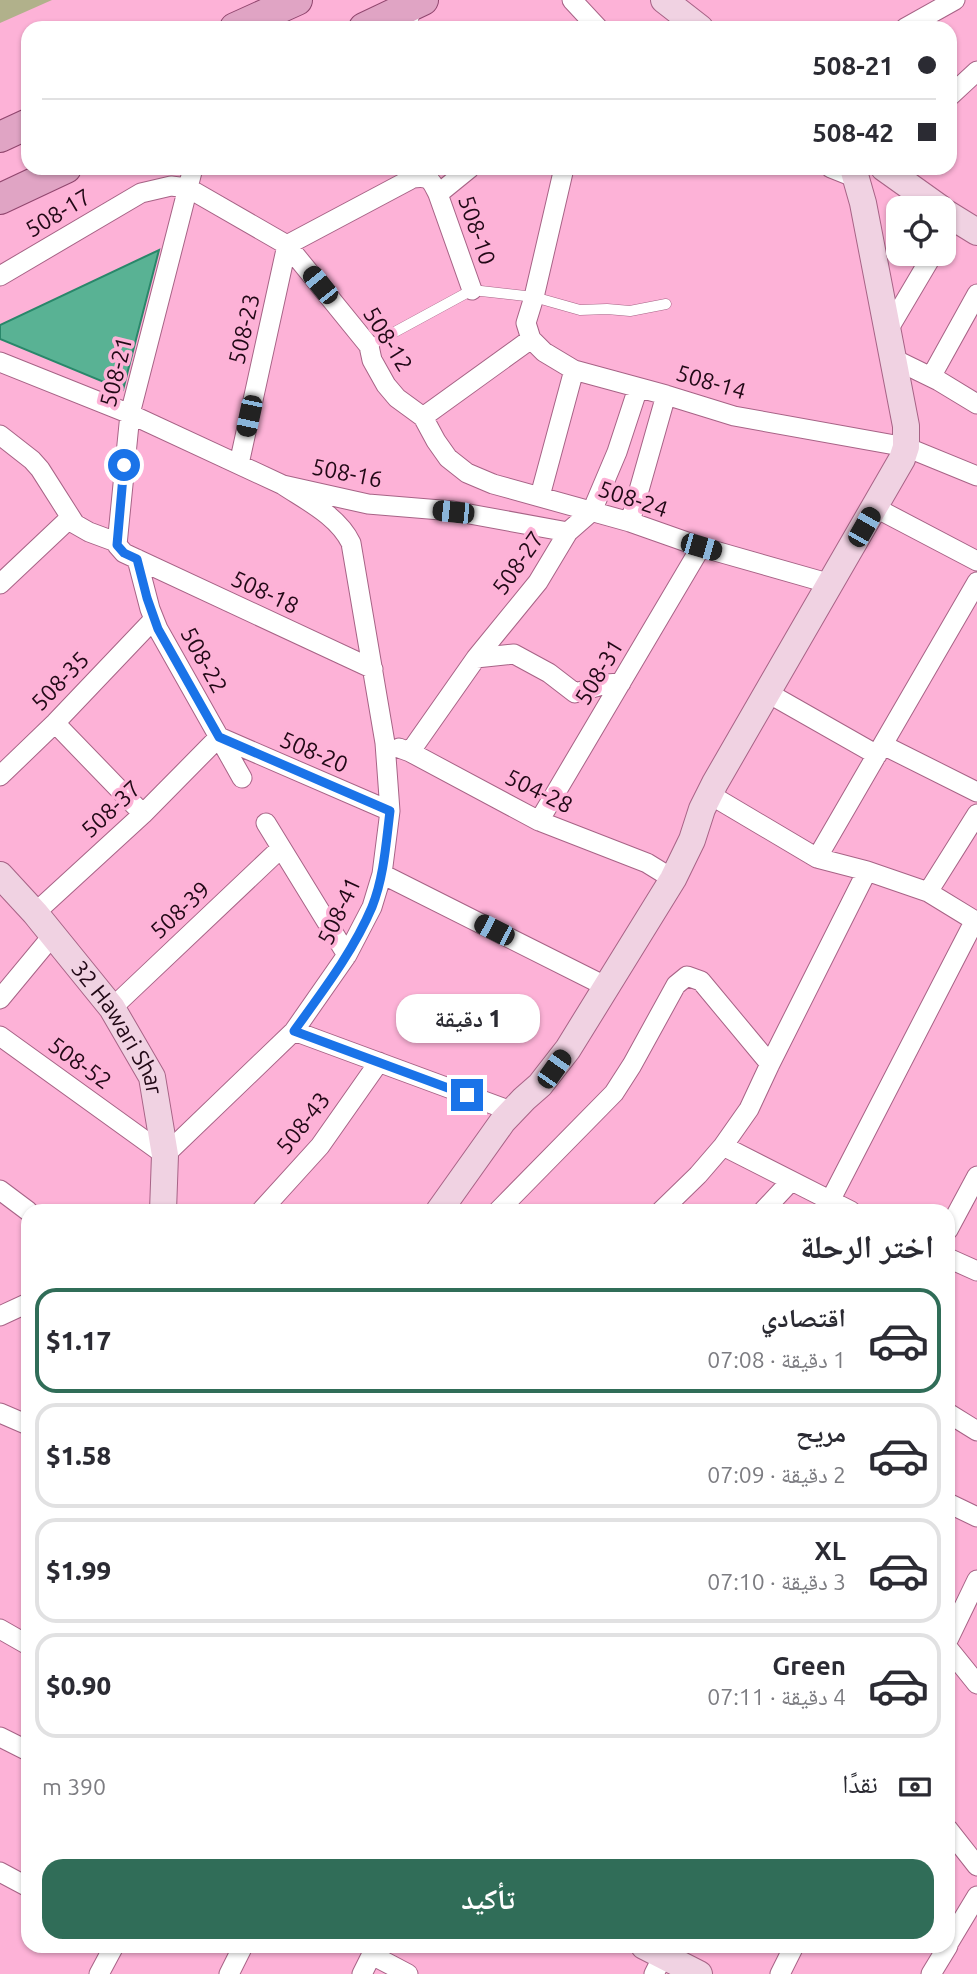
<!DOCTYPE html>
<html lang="ar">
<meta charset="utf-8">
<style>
body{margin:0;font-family:Ubuntu,"Noto Naskh Arabic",sans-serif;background:#f2f2f3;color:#2b2b33;direction:rtl;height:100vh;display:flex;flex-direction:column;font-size:26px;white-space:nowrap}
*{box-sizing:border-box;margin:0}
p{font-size:23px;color:#7c7c81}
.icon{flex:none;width:38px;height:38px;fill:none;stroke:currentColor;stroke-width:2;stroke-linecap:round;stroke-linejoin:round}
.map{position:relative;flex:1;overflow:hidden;direction:ltr}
.details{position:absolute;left:21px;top:1204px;width:934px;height:749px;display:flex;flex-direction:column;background:#fff;border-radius:21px;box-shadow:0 2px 5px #0004;direction:rtl}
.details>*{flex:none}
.top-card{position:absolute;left:21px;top:21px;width:936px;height:154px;border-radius:21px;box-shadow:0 2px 5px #0004;direction:rtl;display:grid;align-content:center;height:154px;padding:0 21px;background:#fff}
.buttons{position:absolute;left:886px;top:196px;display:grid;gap:14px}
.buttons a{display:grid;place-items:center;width:70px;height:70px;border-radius:14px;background:#fff;box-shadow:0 2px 5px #0004;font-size:35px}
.end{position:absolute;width:32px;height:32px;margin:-16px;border:9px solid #1a73e8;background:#fff;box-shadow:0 0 0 4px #fff}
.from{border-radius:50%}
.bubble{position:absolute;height:49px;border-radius:21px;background:#fff;box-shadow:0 2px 5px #0004;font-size:23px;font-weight:800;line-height:49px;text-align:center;direction:rtl}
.car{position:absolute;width:21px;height:42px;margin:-21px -10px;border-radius:9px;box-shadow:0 0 5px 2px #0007;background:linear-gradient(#222 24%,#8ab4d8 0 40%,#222 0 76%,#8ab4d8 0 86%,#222 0)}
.top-card b{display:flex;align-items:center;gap:24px;height:66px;font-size:26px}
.top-card b+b{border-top:2px solid #e1e1e2}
.top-card i{width:18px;height:18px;background:#2b2b33}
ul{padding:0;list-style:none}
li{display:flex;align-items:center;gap:21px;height:105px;margin:0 14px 10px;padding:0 7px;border:4px solid #e1e1e2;border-radius:21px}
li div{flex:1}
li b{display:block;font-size:26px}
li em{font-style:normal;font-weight:800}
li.current{border-color:#306d58}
li>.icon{width:63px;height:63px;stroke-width:1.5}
h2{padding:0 21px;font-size:32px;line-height:84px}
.pay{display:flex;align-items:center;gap:18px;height:77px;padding:0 21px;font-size:26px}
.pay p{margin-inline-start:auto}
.primary-button{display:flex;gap:14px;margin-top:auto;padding:14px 21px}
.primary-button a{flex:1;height:80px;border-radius:21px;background:#306d58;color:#fff;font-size:28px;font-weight:800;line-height:80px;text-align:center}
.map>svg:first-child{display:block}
.green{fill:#b1b18b}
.building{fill:#59b294;stroke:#29876a;stroke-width:2}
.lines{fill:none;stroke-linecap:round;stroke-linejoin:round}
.lane-casing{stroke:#a76386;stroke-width:11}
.street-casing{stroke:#a76386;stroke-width:21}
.secondary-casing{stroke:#a76386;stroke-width:28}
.primary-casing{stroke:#90466e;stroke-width:32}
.lane{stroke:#fff;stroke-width:10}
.street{stroke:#fff;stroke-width:19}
.secondary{stroke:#f0d2e2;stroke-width:26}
.primary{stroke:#e0a4c4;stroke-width:30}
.route{stroke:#1a73e8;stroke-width:9}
.labels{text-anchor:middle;stroke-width:7;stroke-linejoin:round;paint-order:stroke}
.street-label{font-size:23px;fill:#210816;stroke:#fdb2d7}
</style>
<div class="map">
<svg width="977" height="1974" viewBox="0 0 977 1974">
<rect width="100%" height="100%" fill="#fdb2d7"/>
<path class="green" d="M0,0H52L0,23Z"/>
<path class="building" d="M159,250L123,390L0,339V325Z"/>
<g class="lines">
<g class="lane-casing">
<path id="lane" d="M410,28L416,11
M369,346L472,290L534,297L580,310L607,309L630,311L666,304"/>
</g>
<g class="street-casing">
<path id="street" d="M572,0L598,28
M905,28L955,0
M950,96L977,71
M193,168L130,414L117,545L124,553L373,669
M564,168L534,297L526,323L531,339L544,352L574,370L666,395L734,416L906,447L977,476
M831,168L856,178
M438,194L470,168
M943,236L951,216
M0,276L141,193L171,186L188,188L287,245L369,346L372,360L386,385L397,398L423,417L436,441L448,458L467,473L493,484L630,522L701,547L831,584
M889,332L891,325L933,254
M894,359L939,381L977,404
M0,362L130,414L283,485L368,504L453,511L568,532
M931,377L977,294
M423,417L531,339
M0,435L32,460L40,469L75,524L89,532L116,542
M239,464L287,245L413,178C430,176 431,180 438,194L472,290
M540,496L574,370
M876,508L977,561
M630,522L666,395
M137,559L150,609L158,629L242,778
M0,584L70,518
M476,658L514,654L549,673L575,693L606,684L621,683
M768,693L877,755
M55,723L143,814
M883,745L977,792
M399,748L410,752L539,821L647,863L673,879
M410,752L476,658L538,582L568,532L592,511L617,452L638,388
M0,776L55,723L154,619
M709,794L817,858L867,871L928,892L977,922
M539,821L701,547
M266,823L347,955
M817,858L977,582
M382,874L607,987
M928,892L977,814
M35,913L143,814L219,737L390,811
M0,999L53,935
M112,1008L281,848
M294,1031L511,1111
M0,1036L165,1155L294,1031L347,955L372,907L382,874L390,811L385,743L351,543C338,516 307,501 283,485
M723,1146L851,1211
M0,1190L28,1211
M830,1201L975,920
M261,1211L320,1146L379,1062
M498,1211L614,1093L632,1065L676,985L687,976L701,981L770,1064
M661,1211L698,1175L723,1146L749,1109L770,1064L867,871
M763,1211L791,1181
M948,1230L977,1176
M948,1258L977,1271
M0,1316L28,1303
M0,1413L28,1425
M948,1413L977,1431
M948,1503L977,1517
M0,1629L28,1645
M948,1640L977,1580
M948,1648L977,1684
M0,1737L28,1751
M948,1829L977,1866
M0,1872L28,1887
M948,1944L977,1896
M372,1955L408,1974
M99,1974L114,1946
M229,1974L243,1946
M362,1974L376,1946
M654,1974L663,1956
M780,1974L794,1946
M931,1974L948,1946"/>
</g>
<g class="secondary-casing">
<g id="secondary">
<path d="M664,0L700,28"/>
<path d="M884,168L940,208"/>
<path d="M943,211L977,232"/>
<path id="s1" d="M0,875L35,913L112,1008L152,1077L165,1155L163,1211"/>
<path d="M439,1211L503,1121L524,1099L540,1085L568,1049L673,879L692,840L702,809L715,783L902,459L906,447V426L863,203L853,168"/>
<path d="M644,1946L699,1974"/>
</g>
</g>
<g class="primary-casing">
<path id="primary" d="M235,28L297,0
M364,28L423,0
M0,137L28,124
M0,199L66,168"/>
</g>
<use href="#lane" class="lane"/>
<use href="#street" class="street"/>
<use href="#secondary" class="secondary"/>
<use href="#primary" class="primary"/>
</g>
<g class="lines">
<path class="route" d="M124,465L117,545L124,553L137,559L147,598L158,629L219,737L390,811C386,843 384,877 372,907C353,952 322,992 294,1031L467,1095"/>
</g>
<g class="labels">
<g class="street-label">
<text transform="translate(58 213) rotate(-31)" y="8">508-17</text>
<text transform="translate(477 230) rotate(71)" y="8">508-10</text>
<text transform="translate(244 329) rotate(-77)" y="8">508-23</text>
<text transform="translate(388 339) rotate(58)" y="8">508-12</text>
<text transform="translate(116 372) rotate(-76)" y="8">508-21</text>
<text transform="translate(711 382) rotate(16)" y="8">508-14</text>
<text transform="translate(347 473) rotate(11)" y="8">508-16</text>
<text transform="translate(633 499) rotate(18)" y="8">508-24</text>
<text transform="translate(518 563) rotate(-55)" y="8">508-27</text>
<text transform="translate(265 592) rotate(25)" y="8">508-18</text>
<text transform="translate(204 660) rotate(61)" y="8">508-22</text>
<text transform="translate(599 672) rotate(-59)" y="8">508-31</text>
<text transform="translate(60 681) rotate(-46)" y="8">508-35</text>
<text transform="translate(314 752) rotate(23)" y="8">508-20</text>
<text transform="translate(539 791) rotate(26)" y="8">504-28</text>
<text transform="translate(111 809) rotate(-43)" y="8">508-37</text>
<text transform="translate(180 910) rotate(-43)" y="8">508-39</text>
<text transform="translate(339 911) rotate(-65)" y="8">508-41</text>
<text dy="8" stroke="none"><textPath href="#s1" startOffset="194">32 Hawari Shar</textPath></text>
<text transform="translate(80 1063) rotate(36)" y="8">508-52</text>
<text transform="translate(303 1123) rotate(-52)" y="8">508-43</text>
</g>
</g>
</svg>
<div class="buttons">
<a><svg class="icon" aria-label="locate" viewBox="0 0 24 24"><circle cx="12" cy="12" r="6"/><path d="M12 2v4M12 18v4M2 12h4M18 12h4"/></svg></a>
</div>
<i class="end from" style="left:124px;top:465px"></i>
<i class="end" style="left:467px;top:1095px"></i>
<div class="bubble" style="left:396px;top:994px;width:144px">1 دقيقة</div>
<i class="car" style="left:320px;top:285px;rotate:321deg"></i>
<i class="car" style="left:249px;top:416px;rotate:192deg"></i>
<i class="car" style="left:453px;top:512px;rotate:276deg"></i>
<i class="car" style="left:864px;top:527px;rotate:30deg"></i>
<i class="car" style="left:701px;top:547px;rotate:106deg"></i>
<i class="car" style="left:494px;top:930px;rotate:297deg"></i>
<i class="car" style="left:554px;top:1069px;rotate:35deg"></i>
<div class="top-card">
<b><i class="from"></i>508-21</b>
<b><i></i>508-42</b>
</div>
<section class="details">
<h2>اختر الرحلة</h2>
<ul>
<li class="current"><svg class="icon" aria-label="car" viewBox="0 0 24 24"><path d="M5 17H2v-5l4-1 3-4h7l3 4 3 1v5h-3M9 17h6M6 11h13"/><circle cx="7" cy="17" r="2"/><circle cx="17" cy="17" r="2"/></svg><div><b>اقتصادي</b><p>1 دقيقة · 07:08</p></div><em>$1.17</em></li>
<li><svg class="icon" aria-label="car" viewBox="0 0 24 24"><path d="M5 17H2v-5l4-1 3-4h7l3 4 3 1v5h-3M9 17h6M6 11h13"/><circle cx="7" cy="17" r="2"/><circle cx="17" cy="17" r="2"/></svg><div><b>مريح</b><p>2 دقيقة · 07:09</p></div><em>$1.58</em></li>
<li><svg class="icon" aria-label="car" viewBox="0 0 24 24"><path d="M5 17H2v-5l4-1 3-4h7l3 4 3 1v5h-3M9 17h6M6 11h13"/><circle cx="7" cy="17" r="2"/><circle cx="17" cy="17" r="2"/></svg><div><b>XL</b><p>3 دقيقة · 07:10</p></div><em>$1.99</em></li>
<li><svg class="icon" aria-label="car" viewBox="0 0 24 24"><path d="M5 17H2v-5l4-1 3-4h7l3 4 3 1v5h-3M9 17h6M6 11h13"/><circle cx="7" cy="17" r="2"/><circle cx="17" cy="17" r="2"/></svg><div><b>Green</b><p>4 دقيقة · 07:11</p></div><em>$0.90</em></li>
</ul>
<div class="pay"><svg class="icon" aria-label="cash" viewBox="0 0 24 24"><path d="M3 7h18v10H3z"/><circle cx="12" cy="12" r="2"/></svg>نقدًا<p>390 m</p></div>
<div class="primary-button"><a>تأكيد</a></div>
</section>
</div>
